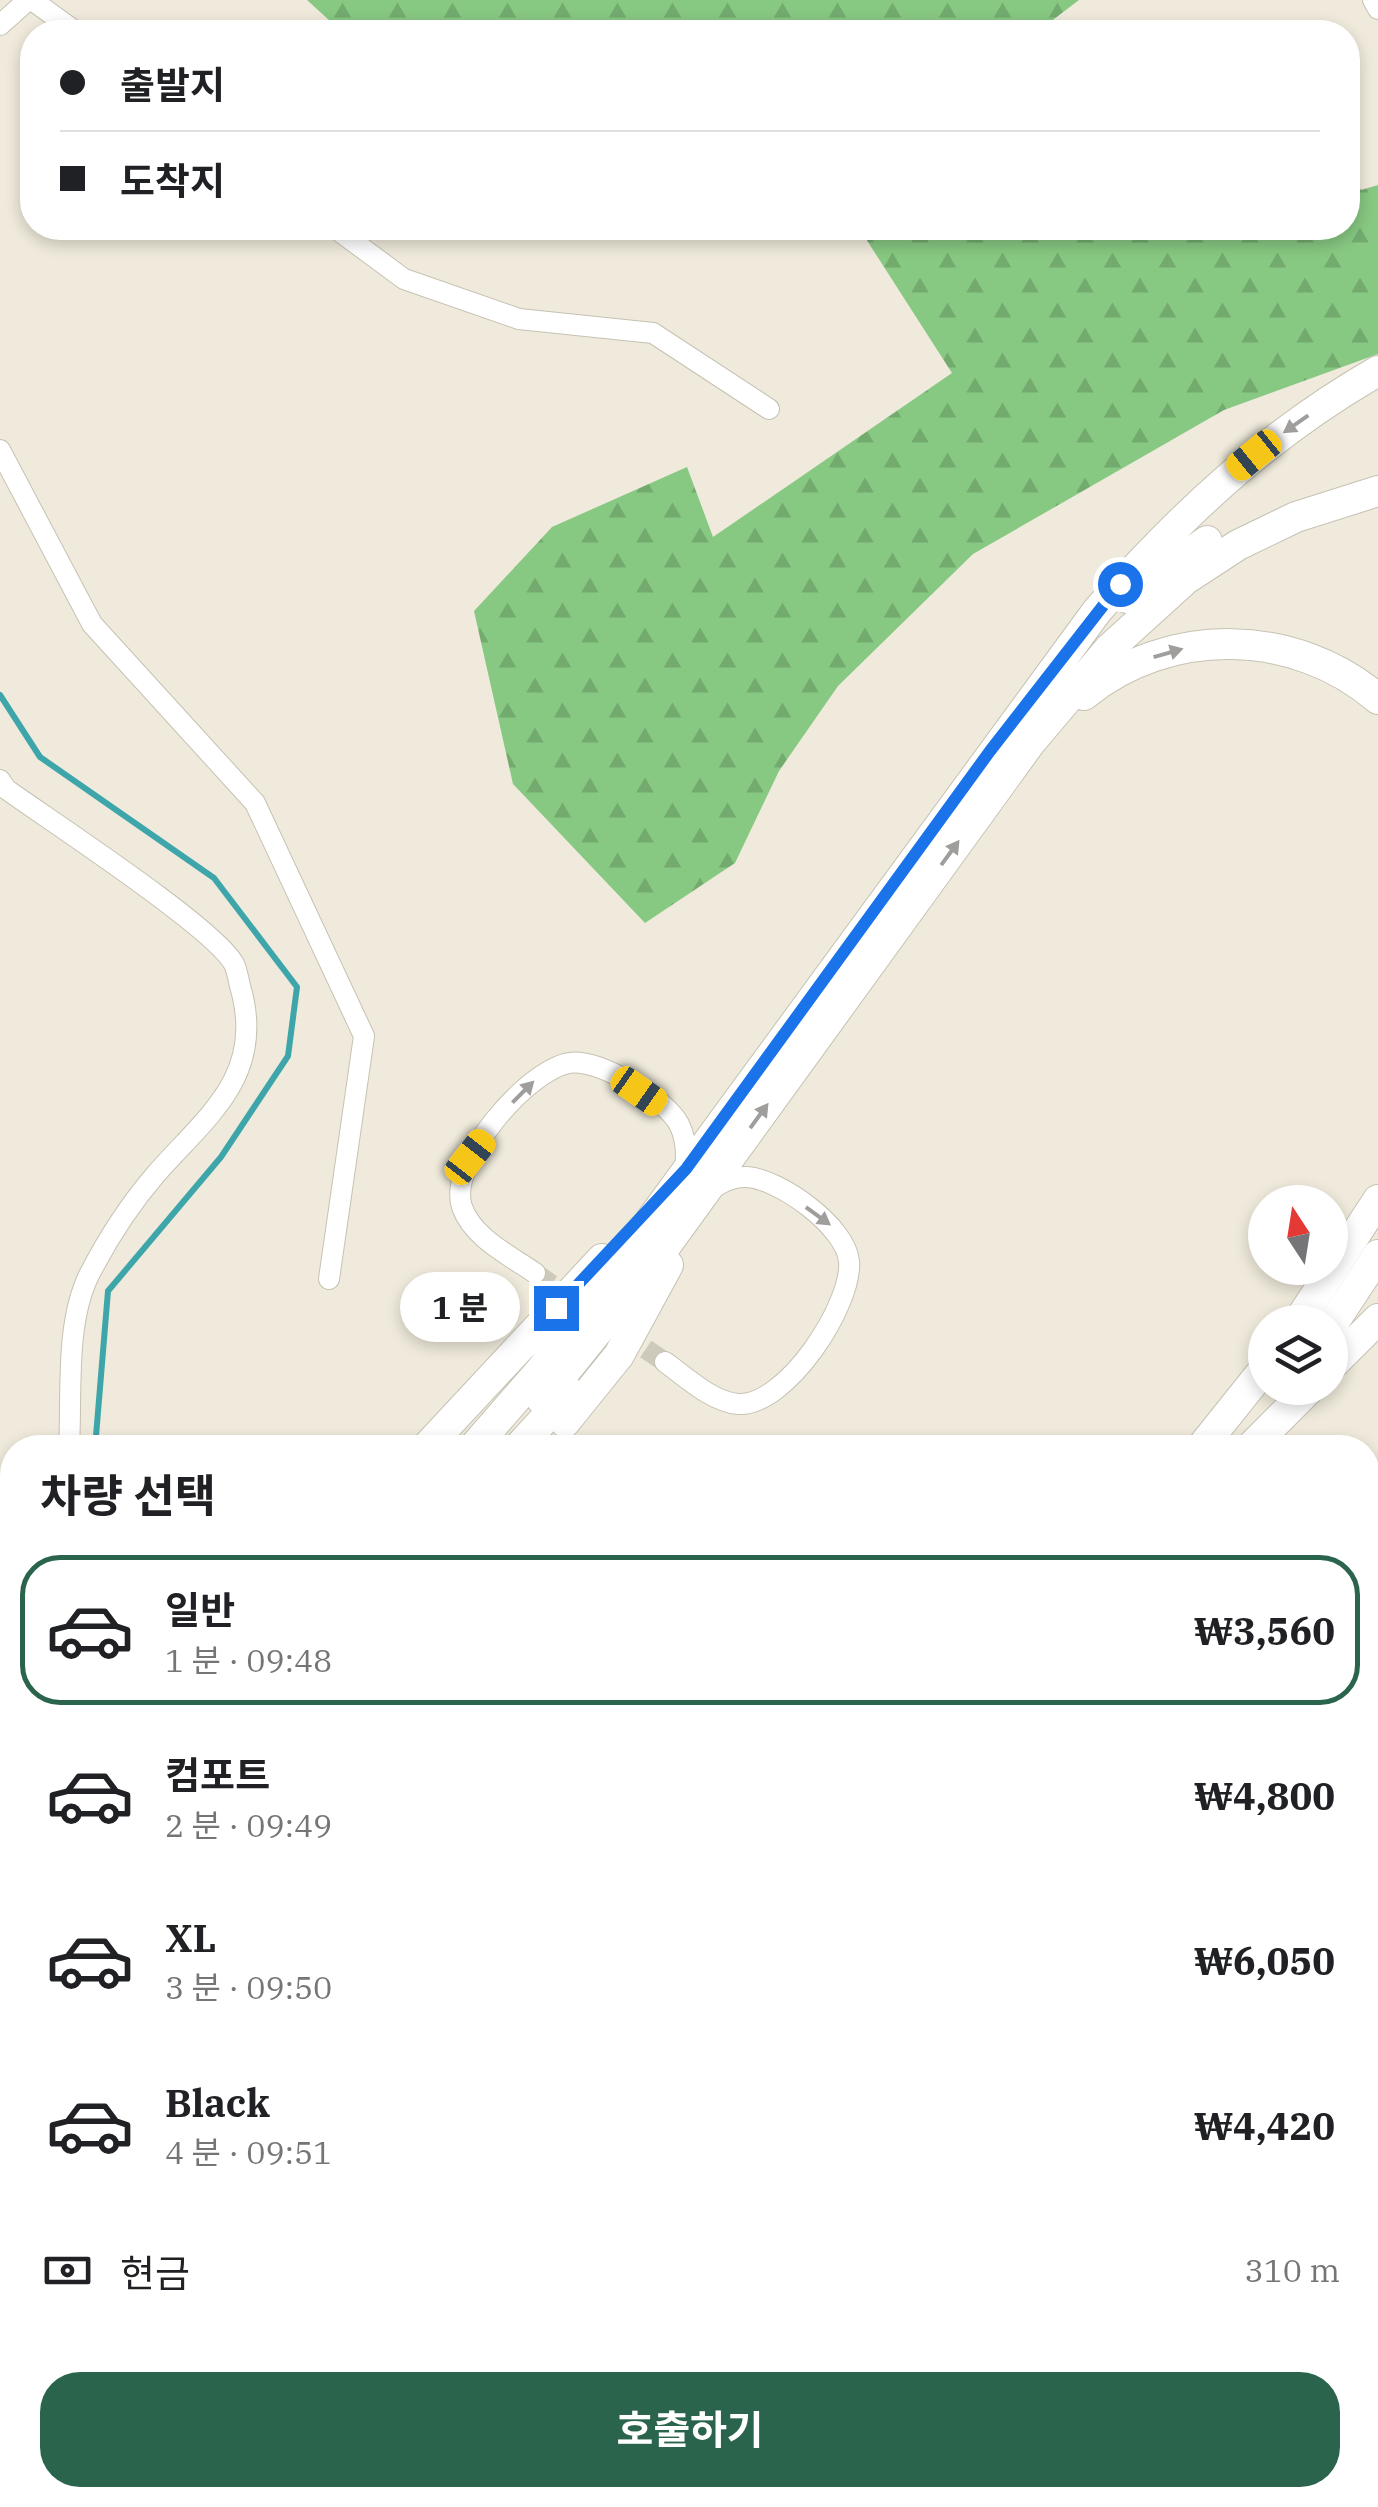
<!DOCTYPE html>
<html lang="ko">
<meta charset="utf-8">
<style>
body{margin:0;font-family:"IBM Plex Serif","Noto Sans KR",serif;background:#f6f6f6;color:#202124;height:100vh;display:flex;flex-direction:column;font-size:38px;white-space:nowrap}
*{box-sizing:border-box;margin:0}
p{font-size:32px;color:#757577}
.icon{flex:none;width:55px;height:55px;fill:none;stroke:currentColor;stroke-width:2;stroke-linecap:round;stroke-linejoin:round}
.map{position:relative;flex:1;overflow:hidden}
.side{position:absolute;left:0px;top:1435px;width:1380px;height:1072px;display:flex;flex-direction:column;background:#fff;border-radius:40px 40px 0 0;box-shadow:0 5px 15px #0003}
.side>*{flex:none}
.top-card{position:absolute;left:20px;top:20px;width:1340px;height:220px;border-radius:40px;box-shadow:0 5px 15px #0003;display:grid;align-content:center;height:220px;padding:0 40px;background:#fff}
.needle{width:65px;rotate:348deg}
.tools{position:absolute;left:1248px;top:1185px;display:grid;gap:20px}
.tools a{display:grid;place-items:center;width:100px;height:100px;border-radius:50%;background:#fff;box-shadow:0 5px 15px #0003;font-size:50px}
.end{position:absolute;width:45px;height:45px;margin:-22px;border:12px solid #1a73e8;background:#fff;box-shadow:0 0 0 5px #fff}
.from{border-radius:50%}
.bubble{position:absolute;height:70px;border-radius:35px;background:#fff;box-shadow:0 5px 15px #0003;font-size:32px;font-weight:700;line-height:70px;text-align:center}
.car{position:absolute;width:30px;height:60px;margin:-30px -15px;border-radius:12px;box-shadow:0 0 8px 2px #0007;background:linear-gradient(#f5c518 24%,#345 0 40%,#f5c518 0 76%,#345 0 86%,#f5c518 0)}
.top-card b{display:flex;align-items:center;gap:35px;height:95px;font-size:38px}
.top-card b+b{border-top:2px solid #e0e0e0}
.top-card i{width:25px;height:25px;background:#202124}
ul{padding:0;list-style:none}
li{display:flex;align-items:center;gap:30px;height:150px;margin:0 20px 15px;padding:0 20px;border:5px solid transparent;border-radius:40px}
li div{flex:1}
li b{display:block;font-size:38px}
li em{font-style:normal;font-weight:700}
li.current{border-color:#2b644c}
li>.icon{width:90px;height:90px;stroke-width:1.5}
h2{padding:0 40px;font-size:45px;line-height:120px}
.pay{display:flex;align-items:center;gap:25px;height:110px;padding:0 40px;font-size:38px}
.pay p{margin-inline-start:auto}
.button{display:flex;gap:20px;margin-top:auto;padding:20px 40px}
.button a{flex:1;height:115px;border-radius:40px;background:#2b644c;color:#fff;font-size:40px;font-weight:700;line-height:115px;text-align:center}
.map>svg:first-child{display:block}
.forest{fill:url(#forest-firs)}
.lines{fill:none;stroke-linecap:round;stroke-linejoin:round}
.stream{stroke:#3ea6ab;stroke-width:6}
.minor-tunnel{stroke:#cdc9bb;stroke-width:20;stroke-dasharray:20 10;stroke-linecap:butt}
.minor-casing{stroke:#c6c2b3;stroke-width:22}
.highway-casing{stroke:#c6c2b3;stroke-width:32}
.path{stroke:#757369;stroke-width:4;stroke-dasharray:8 8;stroke-linecap:butt}
.minor{stroke:#fff;stroke-width:20}
.highway{stroke:#fff;stroke-width:30}
.oneway{fill:#9f9e9c}
.route{stroke:#1a73e8;stroke-width:12}
</style>
<div class="map">
<svg width="1378" height="2507" viewBox="0 0 1378 2507">
<defs>
<pattern id="forest-firs" width="22" height="20" patternUnits="userSpaceOnUse" patternTransform="scale(2.5)"><rect width="22" height="20" fill="#87c882"/><path d="M5 1l3.5 6h-7zM16 11l3.5 6h-7z" fill="#73ab6f"/></pattern>
</defs>
<rect width="100%" height="100%" fill="#efeadb"/>
<path class="forest" d="M307,0H1079L1037,32H342Z
M1348,171L1361,190L1378,185V354L1224,410L973,554L838,686L779,771L735,863L645,923L513,784L474,611L552,527L687,467L713,537L952,373L859,228H1348Z
M1378,1569V1850L1368,1861V1581Z
M1378,2079V2507H325L339,2495H1368V2091Z"/>
<g class="lines">
<path class="stream" d="M0,695L40,757L214,878L297,987L288,1056L221,1157L108,1291L95,1448
M0,1651L12,1647"/>
<path class="minor-tunnel" d="M535,1273L577,1302
M621,1332L665,1362"/>
<g class="minor-casing">
<path id="minor" d="M32,0L76,32
M1373,0L1378,9
M0,25L28,0
M335,228L404,279L519,319L653,333L769,409
M0,450L92,624L255,803L364,1036L329,1279
M0,780L6,789C49,820 215,928 234,964C238,972 239,985 242,993C263,1078 206,1117 156,1174C131,1203 107,1240 89,1275C65,1324 72,1394 69,1448
M535,1273C509,1255 473,1238 462,1207C447,1163 526,1071 569,1063C597,1057 666,1099 679,1124C686,1138 687,1154 685,1169
M665,1362C686,1377 712,1402 738,1404C786,1407 853,1304 849,1261C846,1227 780,1179 747,1177C734,1176 723,1182 711,1189
M0,1593L12,1579"/>
</g>
<g class="highway-casing">
<path id="highway" d="M1127,598L1207,541
M1084,695C1169,625 1296,628 1378,699
M1298,1322L1378,1200
M1330,1328L1378,1255
M1330,1367L1378,1319
M542,1400L662,1251L1030,743L1110,648L1186,579L1238,545L1296,517L1378,491
M565,1422L619,1355L668,1265
M426,1448L602,1259
M473,1448L541,1370L1097,611C1180,516 1268,434 1378,371
M518,1448L569,1392
M1201,1448L1265,1368
M1250,1448L1310,1388
M0,1843L12,1836
M0,1881L12,1874
M0,2507L18,2495
M50,2507L69,2495"/>
</g>
<path class="path" d="M0,1767L12,1760"/>
<use href="#minor" class="minor"/>
<use href="#highway" class="highway"/>
</g>
<defs><path id="oneway-solid" d="M-6-.8H1V-3.2L6.5 0L1 3.2V.8H-6Z" transform="scale(2.5)"/></defs>
<g class="oneway">
<use href="#oneway-solid" transform="translate(1296 424) rotate(145)"/>
<use href="#oneway-solid" transform="translate(1168 653) rotate(-16)"/>
<use href="#oneway-solid" transform="translate(950 853) rotate(-54)"/>
<use href="#oneway-solid" transform="translate(523 1092) rotate(-45)"/>
<use href="#oneway-solid" transform="translate(759 1116) rotate(-54)"/>
<use href="#oneway-solid" transform="translate(818 1216) rotate(36)"/>
</g>
<g class="lines">
<path class="route" d="M556,1308L686,1169L990,751L1120,584"/>
</g>
</svg>
<div class="tools">
<a><svg class="needle" viewBox="-14 -14 28 28"><path d="M0-13l5 13h-10z" fill="#e53935"/><path d="M0 13l5-13h-10z" fill="#757577"/></svg></a>
<a><svg class="icon" aria-label="layers" viewBox="0 0 24 24"><path d="M12 4l9 5-9 5-9-5zM3 14l9 5 9-5"/></svg></a>
</div>
<i class="end from" style="left:1120px;top:584px"></i>
<i class="end" style="left:556px;top:1308px"></i>
<div class="bubble" style="left:400px;top:1272px;width:120px">1 분</div>
<i class="car" style="left:1254px;top:455px;rotate:231deg"></i>
<i class="car" style="left:639px;top:1091px;rotate:125deg"></i>
<i class="car" style="left:470px;top:1157px;rotate:38deg"></i>
<div class="top-card">
<b><i class="from"></i>출발지</b>
<b><i></i>도착지</b>
</div>
<section class="side">
<h2>차량 선택</h2>
<ul>
<li class="current"><svg class="icon" aria-label="car" viewBox="0 0 24 24"><path d="M5 17H2v-5l4-1 3-4h7l3 4 3 1v5h-3M9 17h6M6 11h13"/><circle cx="7" cy="17" r="2"/><circle cx="17" cy="17" r="2"/></svg><div><b>일반</b><p>1 분 · 09:48</p></div><em>₩3,560</em></li>
<li><svg class="icon" aria-label="car" viewBox="0 0 24 24"><path d="M5 17H2v-5l4-1 3-4h7l3 4 3 1v5h-3M9 17h6M6 11h13"/><circle cx="7" cy="17" r="2"/><circle cx="17" cy="17" r="2"/></svg><div><b>컴포트</b><p>2 분 · 09:49</p></div><em>₩4,800</em></li>
<li><svg class="icon" aria-label="car" viewBox="0 0 24 24"><path d="M5 17H2v-5l4-1 3-4h7l3 4 3 1v5h-3M9 17h6M6 11h13"/><circle cx="7" cy="17" r="2"/><circle cx="17" cy="17" r="2"/></svg><div><b>XL</b><p>3 분 · 09:50</p></div><em>₩6,050</em></li>
<li><svg class="icon" aria-label="car" viewBox="0 0 24 24"><path d="M5 17H2v-5l4-1 3-4h7l3 4 3 1v5h-3M9 17h6M6 11h13"/><circle cx="7" cy="17" r="2"/><circle cx="17" cy="17" r="2"/></svg><div><b>Black</b><p>4 분 · 09:51</p></div><em>₩4,420</em></li>
</ul>
<div class="pay"><svg class="icon" aria-label="cash" viewBox="0 0 24 24"><path d="M3 7h18v10H3z"/><circle cx="12" cy="12" r="2"/></svg>현금<p>310 m</p></div>
<div class="button"><a>호출하기</a></div>
</section>
</div>
